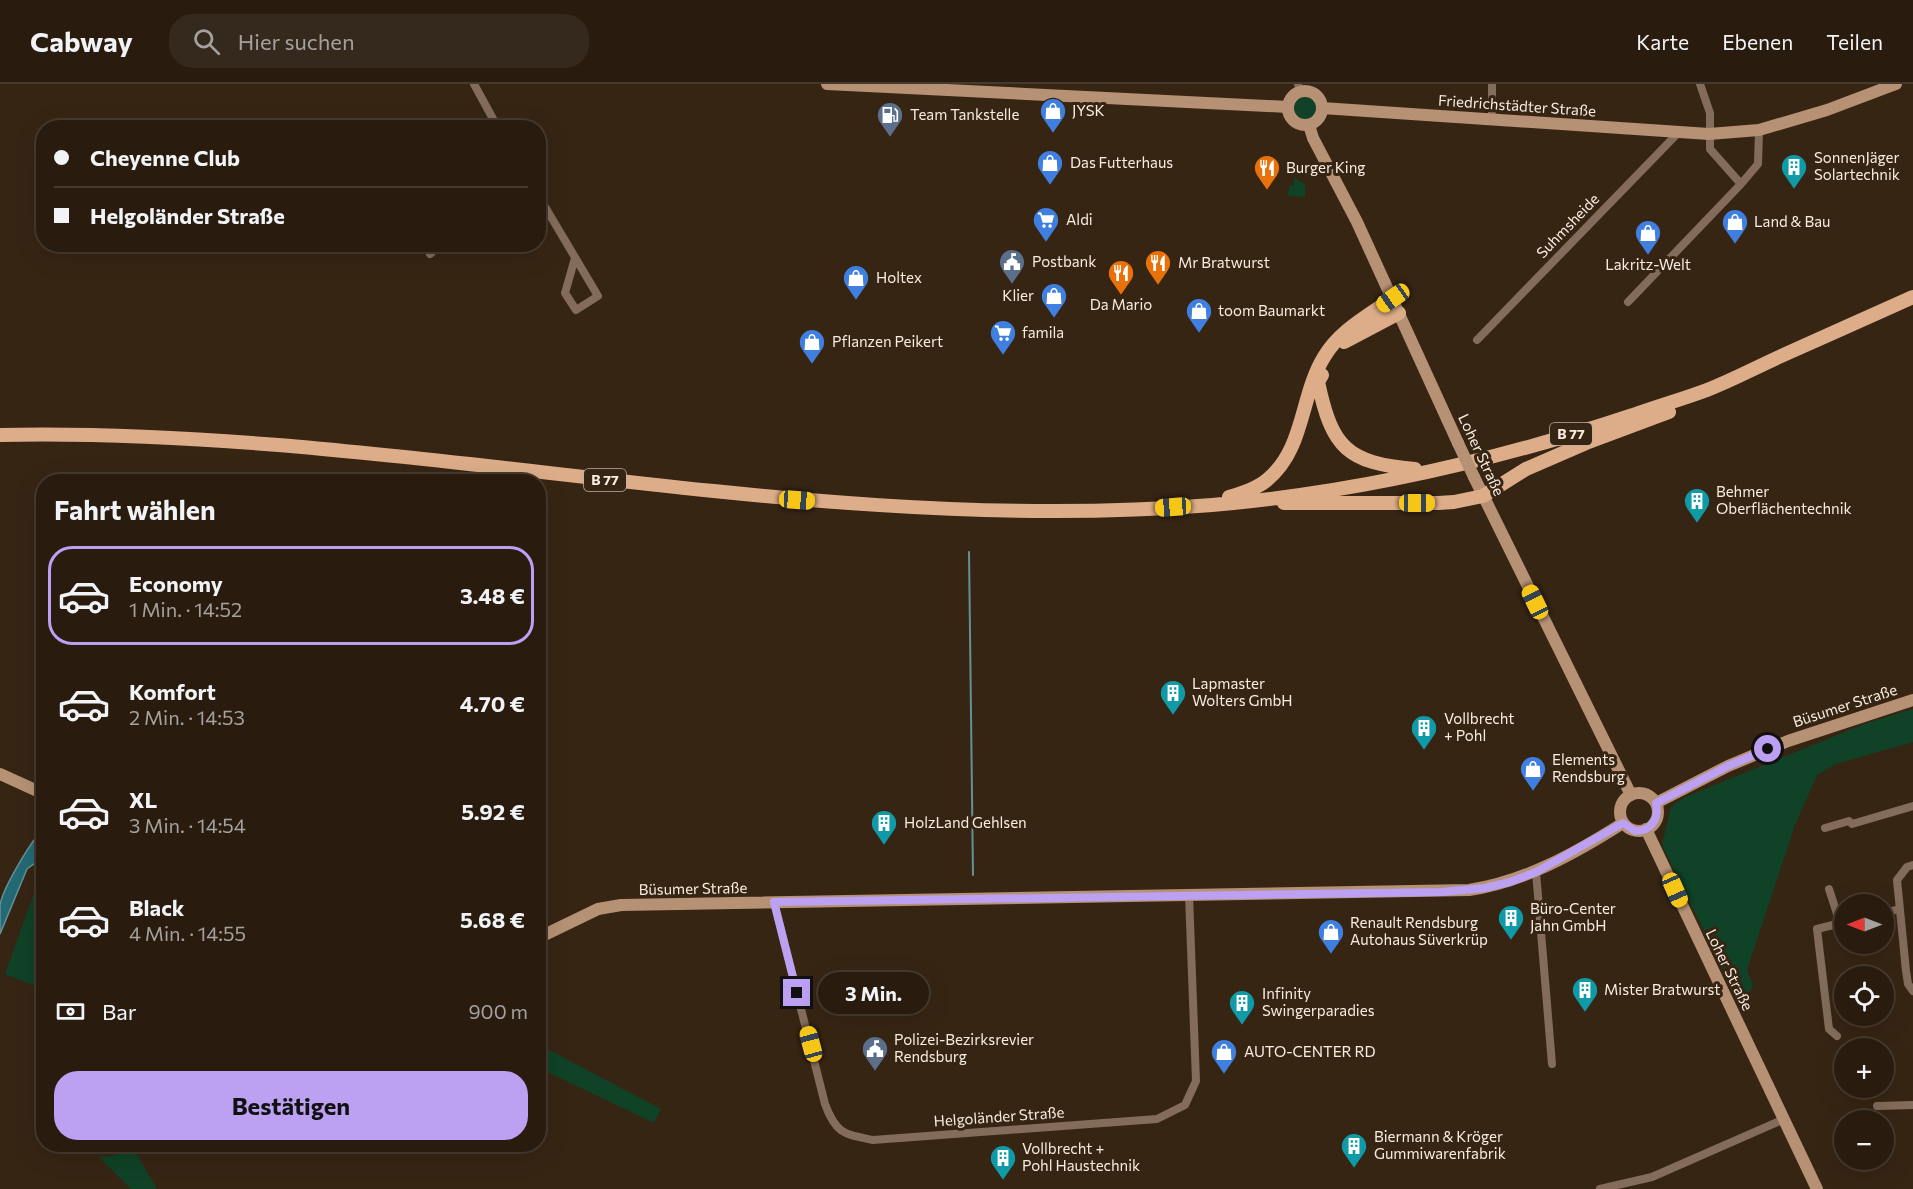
<!DOCTYPE html>
<html lang="de">
<meta charset="utf-8">
<style>
body{margin:0;font-family:Commissioner,sans-serif;background:#35291d;color:#f1f3f6;height:100vh;display:flex;flex-direction:column;font-size:22px;white-space:nowrap}
*{box-sizing:border-box;margin:0}
p{font-size:20px;color:#a5a19e}
.icon{flex:none;width:33px;height:33px;fill:none;stroke:currentColor;stroke-width:2;stroke-linecap:round;stroke-linejoin:round}
.map{position:relative;flex:1;overflow:hidden}
.details{position:absolute;left:36px;top:390px;width:510px;height:678px;display:flex;flex-direction:column;background:#291c0f;border-radius:24px;box-shadow:0 6px 24px #0002,0 0 0 2px #453a2f}
.details>*{flex:none}
.hud{position:absolute;left:36px;top:36px;width:510px;height:132px;border-radius:24px;box-shadow:0 6px 24px #0002,0 0 0 2px #453a2f;display:grid;align-content:center;height:132px;padding:0 18px;background:#291c0f}
.needle{width:39px;rotate:270deg}
.fabs{position:absolute;left:1834px;top:810px;display:grid;gap:12px}
.fabs a{display:grid;place-items:center;width:60px;height:60px;border-radius:50%;background:#291c0f;box-shadow:0 6px 24px #0002,0 0 0 2px #453a2f;font-size:30px}
.end{position:absolute;width:27px;height:27px;margin:-14px;border:8px solid #bca0f2;background:#111;box-shadow:0 0 0 3px #111}
.from{border-radius:50%}
.bubble{position:absolute;height:42px;border-radius:21px;background:#291c0f;box-shadow:0 6px 24px #0002,0 0 0 2px #453a2f;font-size:20px;font-weight:700;line-height:42px;text-align:center}
.car{position:absolute;width:18px;height:36px;margin:-18px -9px;border-radius:8px;box-shadow:0 0 4px 2px #0007;background:linear-gradient(#f5c518 24%,#345 0 40%,#f5c518 0 76%,#345 0 86%,#f5c518 0)}
.hud b{display:flex;align-items:center;gap:21px;height:57px;font-size:22px}
.hud b+b{border-top:2px solid #453a2f}
.hud i{width:15px;height:15px;background:#f1f3f6}
ul{padding:0;list-style:none}
li{display:flex;align-items:center;gap:18px;height:99px;margin:0 12px 9px;padding:0 6px;border:3px solid transparent;border-radius:24px}
li div{flex:1}
li b{display:block;font-size:22px}
li em{font-style:normal;font-weight:700}
li.current{border-color:#bca0f2}
li>.icon{width:54px;height:54px;stroke-width:1.5}
h2{padding:0 18px;font-size:27px;line-height:72px}
.pay{display:flex;align-items:center;gap:15px;height:66px;padding:0 18px;font-size:22px}
.pay p{margin-inline-start:auto}
.cta{display:flex;gap:12px;margin-top:auto;padding:12px 18px}
.cta a{flex:1;height:69px;border-radius:24px;background:#bca0f2;color:#111;font-size:24px;font-weight:700;line-height:69px;text-align:center}
header{display:flex;align-items:center;gap:36px;box-sizing:border-box;height:84px;padding:0 30px;background:#291c0f;border-bottom:2px solid #453a2f}
header strong{font-size:28px}
nav{display:flex;gap:33px;margin-inline-start:auto;font-size:21px}
.search{width:420px;height:54px;background:#35291d;display:flex;align-items:center;gap:15px;box-sizing:border-box;padding:0 21px;border-radius:24px;color:#a5a19e;font-size:22px}
.map>svg:first-child{display:block}
.green{fill:#0f4226}
.water{fill:#236a75;stroke:#639195;stroke-width:1.5}
.lines{fill:none;stroke-linecap:round;stroke-linejoin:round}
.stream{stroke:#639195;stroke-width:2}
.street{stroke:#836c5a;stroke-width:8}
.secondary{stroke:#b69174;stroke-width:12}
.primary{stroke:#ddad89;stroke-width:14}
.secondary-bridge{stroke:#b69174;stroke-width:12}
.route{stroke:#bca0f2;stroke-width:8}
.labels{text-anchor:middle;stroke-width:6;stroke-linejoin:round;paint-order:stroke}
.shield{fill:#372514;stroke:#beb0a4;stroke-width:1.5}
.shield-label{font-size:14px;font-weight:bold;fill:#f8ece1}
.street-label{font-size:15px;fill:#f8ece1;stroke:#372514}
.poi-label{font-size:15px;fill:#f8ece1;stroke:#372514;text-anchor:start}
</style>
<header>
<strong>Cabway</strong>
<div class="search"><svg class="icon" aria-label="search" viewBox="0 0 24 24"><circle cx="10" cy="10" r="6"/><path d="M15 15l6 6"/></svg>Hier suchen</div>
<nav><a>Karte</a><a>Ebenen</a><a>Teilen</a></nav>
</header>
<div class="map">
<svg width="1913" height="1105" viewBox="0 0 1913 1105">
<rect width="100%" height="100%" fill="#372514"/>
<path class="green" d="M1294 24a11 11 0 1 1 22 0a11 11 0 1 1-22 0Z
M1294,93L1305,101V113L1288,112L1289,102L1294,101Z
M1913,625V658L1836,680L1817,691L1795,741L1747,886L1753,901L1742,924L1662,761L1671,723L1685,713L1867,639Z
M43,784V905L5,890Z
M538,960L661,1025L654,1039L539,984Z
M132,1064L136,1069L157,1105H131L99,1073L111,1072Z"/>
<path class="water" d="M43,750V784H38L34,780L27,785L0,850C0,841 0,831 0,822C1,807 28,763 38,751Z"/>
<g class="lines">
<path class="stream" d="M969,468L973,791"/>
<path class="street" d="M474,0L498,44
M1298,0L1300,8
M1492,0V35
M1700,0L1710,29V65L1741,100L1758,80L1759,46
M538,111L598,212L576,226L565,209L575,174
M430,170L441,160
M1628,218L1741,100
M1477,256L1679,48
M1825,744L1849,737L1852,740L1913,722
M1913,781L1907,783L1897,796L1906,887L1908,900L1913,907
M1536,788L1552,980
M1829,805L1840,839
M774,818L825,1020C836,1050 844,1050 873,1056L1157,1035L1185,1021L1196,997L1189,811
M1884,829L1899,825
M1837,952L1829,945L1817,845L1845,838
M1877,1022L1913,1021
M1600,1105L1652,1093L1784,1035"/>
<path class="secondary" d="M827,0L1288,23
M1288 24a17 17 0 1 1 34 0a17 17 0 1 1-34 0Z
M1322,24L1709,50L1759,46L1827,26L1896,0
M1309,41L1313,54L1357,138L1458,359
M1474,393L1631,711
M0,690L44,710
M1620 728a19 19 0 1 1 38 0a19 19 0 1 1-38 0Z
M1656,719L1728,682L1788,657L1913,616
M1646,745L1817,1105
M538,854L598,825L621,821L1469,806C1524,798 1576,769 1623,739"/>
<path class="primary" d="M1344,258L1399,229
M1322,291L1318,298C1332,364 1347,379 1415,385
M0,351C406,343 805,454 1212,421C1354,409 1498,376 1633,331C1658,322 1683,315 1707,306C1732,296 1755,284 1779,273C1824,253 1868,233 1913,213
M1229,413C1242,409 1256,405 1267,396C1305,365 1300,312 1324,273C1340,246 1368,232 1393,214
M1284,419H1438L1454,418L1483,412L1526,385L1586,359L1669,328"/>
<path class="secondary-bridge" d="M1458,359L1474,393"/>
</g>
<g class="lines">
<path class="route" d="M797,909L774,818L1442,808L1485,804L1510,798L1536,788L1623,739L1635,747C1652,747 1659,735 1656,719L1728,682L1768,665"/>
</g>
<defs>
<g id="shop-pin" transform="scale(1.35)"><path d="M0 17L-7.5 6A9.5 9.5 0 1 1 7.5 6Z" fill="#3f7fe0" stroke="#372514"/><path d="M-5-2.5h2.3a2.7 3.5 0 0 1 5.4 0H5L5.5 6h-11ZM-1.5-2.5h3a1.5 2.3 0 0 0-3 0Z" fill="#fff"/></g>
<g id="fuel-pin" transform="scale(1.35)"><path d="M0 17L-7.5 6A9.5 9.5 0 1 1 7.5 6Z" fill="#5c6f8a" stroke="#372514"/><path d="M-5.5-6h7V0h2V4h1.3V-2.5L3-4.5l.8-.8L6-3V5H2.5V1h-1V6h-7ZM-4.2-4.7v3.2H.2V-4.7Z" fill="#fff"/></g>
<g id="building-pin" transform="scale(1.35)"><path d="M0 17L-7.5 6A9.5 9.5 0 1 1 7.5 6Z" fill="#0f9aa8" stroke="#372514"/><path d="M-4-6H4V6H1V3H-1V6H-4ZM-2.5-4.3h1.7v1.8h-1.7ZM.8-4.3h1.7v1.8H.8ZM-2.5-1h1.7V.8h-1.7ZM.8-1h1.7V.8H.8Z" fill="#fff"/></g>
<g id="restaurant-pin" transform="scale(1.35)"><path d="M0 17L-7.5 6A9.5 9.5 0 1 1 7.5 6Z" fill="#e8710a" stroke="#372514"/><path d="M-5-6h1v4h1v-4h1v4h1v-4h1v5L-1.5 .5V6h-2V.5L-5-1ZM5-6V6H3V1.5H1.5Q1.5-4 5-6Z" fill="#fff"/></g>
<g id="supermarket-pin" transform="scale(1.35)"><path d="M0 17L-7.5 6A9.5 9.5 0 1 1 7.5 6Z" fill="#3f7fe0" stroke="#372514"/><path d="M-6-5.5h2.5l.6 2H6L4.5 2H-2.5L-4.4-4H-6ZM-1.5 3.2a1.3 1.3 0 1 0 .1 0ZM3 3.2a1.3 1.3 0 1 0 .1 0Z" fill="#fff"/></g>
<g id="civic-pin" transform="scale(1.35)"><path d="M0 17L-7.5 6A9.5 9.5 0 1 1 7.5 6Z" fill="#5c6f8a" stroke="#372514"/><path d="M-.6-6.5H3V-4.5H.6V-3L4-1V1h2V6H-6V1h2V-1L-.6-3ZM-1.2 2.5V6h2.4V2.5Z" fill="#fff"/></g>
</defs>
<g fill-rule="evenodd">
<use href="#shop-pin" x="1053" y="27"/>
<use href="#fuel-pin" x="890" y="31"/>
<use href="#shop-pin" x="1050" y="79"/>
<use href="#building-pin" x="1794" y="83"/>
<use href="#restaurant-pin" x="1267" y="84"/>
<use href="#supermarket-pin" x="1046" y="136"/>
<use href="#shop-pin" x="1735" y="138"/>
<use href="#shop-pin" x="1648" y="149"/>
<use href="#civic-pin" x="1012" y="178"/>
<use href="#restaurant-pin" x="1158" y="179"/>
<use href="#restaurant-pin" x="1121" y="189"/>
<use href="#shop-pin" x="856" y="194"/>
<use href="#shop-pin" x="1054" y="212"/>
<use href="#shop-pin" x="1199" y="227"/>
<use href="#supermarket-pin" x="1003" y="249"/>
<use href="#shop-pin" x="812" y="258"/>
<use href="#building-pin" x="1697" y="417"/>
<use href="#building-pin" x="1173" y="609"/>
<use href="#building-pin" x="1424" y="644"/>
<use href="#shop-pin" x="1533" y="685"/>
<use href="#building-pin" x="884" y="739"/>
<use href="#building-pin" x="1511" y="834"/>
<use href="#shop-pin" x="1331" y="848"/>
<use href="#building-pin" x="1585" y="906"/>
<use href="#building-pin" x="1242" y="919"/>
<use href="#civic-pin" x="875" y="965"/>
<use href="#shop-pin" x="1224" y="968"/>
<use href="#building-pin" x="1354" y="1062"/>
<use href="#building-pin" x="1003" y="1074"/>
</g>
<g class="labels">
<g class="shield">
<rect x="1550" y="339" width="42" height="22" rx="4.5"/>
<rect x="584" y="385" width="42" height="22" rx="4.5"/>
</g>
<g class="shield-label">
<text x="1571" y="355">B 77</text>
<text x="605" y="401">B 77</text>
</g>
<g class="street-label">
<text transform="translate(1517 22) rotate(4)" y="5">Friedrichstädter Straße</text>
<text transform="translate(1568 142) rotate(-46)" y="5">Suhmsheide</text>
<text transform="translate(1481 371) rotate(65)" y="5">Loher Straße</text>
<text transform="translate(1845 622) rotate(-18)" y="5">Büsumer Straße</text>
<text transform="translate(693 805) rotate(-1)" y="5">Büsumer Straße</text>
<text transform="translate(1729 886) rotate(64)" y="5">Loher Straße</text>
<text transform="translate(999 1033) rotate(-4)" y="5">Helgoländer Straße</text>
</g>
<g class="poi-label">
<text x="1072" y="32">JYSK</text>
<text x="910" y="36">Team Tankstelle</text>
<text x="1814" y="79">SonnenJäger<tspan x="1814" dy="17">Solartechnik</tspan></text>
<text x="1070" y="84">Das Futterhaus</text>
<text x="1286" y="89">Burger King</text>
<text x="1066" y="141">Aldi</text>
<text x="1754" y="143">Land &amp; Bau</text>
<text x="1032" y="183">Postbank</text>
<text x="1178" y="184">Mr Bratwurst</text>
<text x="1648" y="186" text-anchor="middle">Lakritz-Welt</text>
<text x="876" y="199">Holtex</text>
<text x="1034" y="217" text-anchor="end">Klier</text>
<text x="1121" y="226" text-anchor="middle">Da Mario</text>
<text x="1218" y="232">toom Baumarkt</text>
<text x="1022" y="254">famila</text>
<text x="832" y="263">Pflanzen Peikert</text>
<text x="1716" y="413">Behmer<tspan x="1716" dy="17">Oberflächentechnik</tspan></text>
<text x="1192" y="605">Lapmaster<tspan x="1192" dy="17">Wolters GmbH</tspan></text>
<text x="1444" y="640">Vollbrecht<tspan x="1444" dy="17">+ Pohl</tspan></text>
<text x="1552" y="681">Elements<tspan x="1552" dy="17">Rendsburg</tspan></text>
<text x="904" y="744">HolzLand Gehlsen</text>
<text x="1530" y="830">Büro-Center<tspan x="1530" dy="17">Jahn GmbH</tspan></text>
<text x="1350" y="844">Renault Rendsburg<tspan x="1350" dy="17">Autohaus Süverkrüp</tspan></text>
<text x="1604" y="911">Mister Bratwurst</text>
<text x="1262" y="915">Infinity<tspan x="1262" dy="17">Swingerparadies</tspan></text>
<text x="894" y="961">Polizei-Bezirksrevier<tspan x="894" dy="17">Rendsburg</tspan></text>
<text x="1244" y="973">AUTO-CENTER RD</text>
<text x="1374" y="1058">Biermann &amp; Kröger<tspan x="1374" dy="17">Gummiwarenfabrik</tspan></text>
<text x="1022" y="1070">Vollbrecht +<tspan x="1022" dy="17">Pohl Haustechnik</tspan></text>
</g>
</g>
</svg>
<div class="fabs">
<a><svg class="needle" viewBox="-14 -14 28 28"><path d="M0-13l5 13h-10z" fill="#e53935"/><path d="M0 13l5-13h-10z" fill="#a5a19e"/></svg></a>
<a><svg class="icon" aria-label="locate" viewBox="0 0 24 24"><circle cx="12" cy="12" r="6"/><path d="M12 2v4M12 18v4M2 12h4M18 12h4"/></svg></a>
<a>+</a>
<a>−</a>
</div>
<i class="end from" style="left:1768px;top:665px"></i>
<i class="end" style="left:797px;top:909px"></i>
<div class="bubble" style="left:818px;top:888px;width:111px">3 Min.</div>
<i class="car" style="left:1393px;top:214px;rotate:235deg"></i>
<i class="car" style="left:797px;top:416px;rotate:94deg"></i>
<i class="car" style="left:1417px;top:419px;rotate:90deg"></i>
<i class="car" style="left:1173px;top:423px;rotate:266deg"></i>
<i class="car" style="left:1535px;top:518px;rotate:334deg"></i>
<i class="car" style="left:1675px;top:806px;rotate:156deg"></i>
<i class="car" style="left:811px;top:960px;rotate:345deg"></i>
<div class="hud">
<b><i class="from"></i>Cheyenne Club</b>
<b><i></i>Helgoländer Straße</b>
</div>
<section class="details">
<h2>Fahrt wählen</h2>
<ul>
<li class="current"><svg class="icon" aria-label="car" viewBox="0 0 24 24"><path d="M5 17H2v-5l4-1 3-4h7l3 4 3 1v5h-3M9 17h6M6 11h13"/><circle cx="7" cy="17" r="2"/><circle cx="17" cy="17" r="2"/></svg><div><b>Economy</b><p>1 Min. · 14:52</p></div><em>3.48 €</em></li>
<li><svg class="icon" aria-label="car" viewBox="0 0 24 24"><path d="M5 17H2v-5l4-1 3-4h7l3 4 3 1v5h-3M9 17h6M6 11h13"/><circle cx="7" cy="17" r="2"/><circle cx="17" cy="17" r="2"/></svg><div><b>Komfort</b><p>2 Min. · 14:53</p></div><em>4.70 €</em></li>
<li><svg class="icon" aria-label="car" viewBox="0 0 24 24"><path d="M5 17H2v-5l4-1 3-4h7l3 4 3 1v5h-3M9 17h6M6 11h13"/><circle cx="7" cy="17" r="2"/><circle cx="17" cy="17" r="2"/></svg><div><b>XL</b><p>3 Min. · 14:54</p></div><em>5.92 €</em></li>
<li><svg class="icon" aria-label="car" viewBox="0 0 24 24"><path d="M5 17H2v-5l4-1 3-4h7l3 4 3 1v5h-3M9 17h6M6 11h13"/><circle cx="7" cy="17" r="2"/><circle cx="17" cy="17" r="2"/></svg><div><b>Black</b><p>4 Min. · 14:55</p></div><em>5.68 €</em></li>
</ul>
<div class="pay"><svg class="icon" aria-label="cash" viewBox="0 0 24 24"><path d="M3 7h18v10H3z"/><circle cx="12" cy="12" r="2"/></svg>Bar<p>900 m</p></div>
<div class="cta"><a>Bestätigen</a></div>
</section>
</div>
